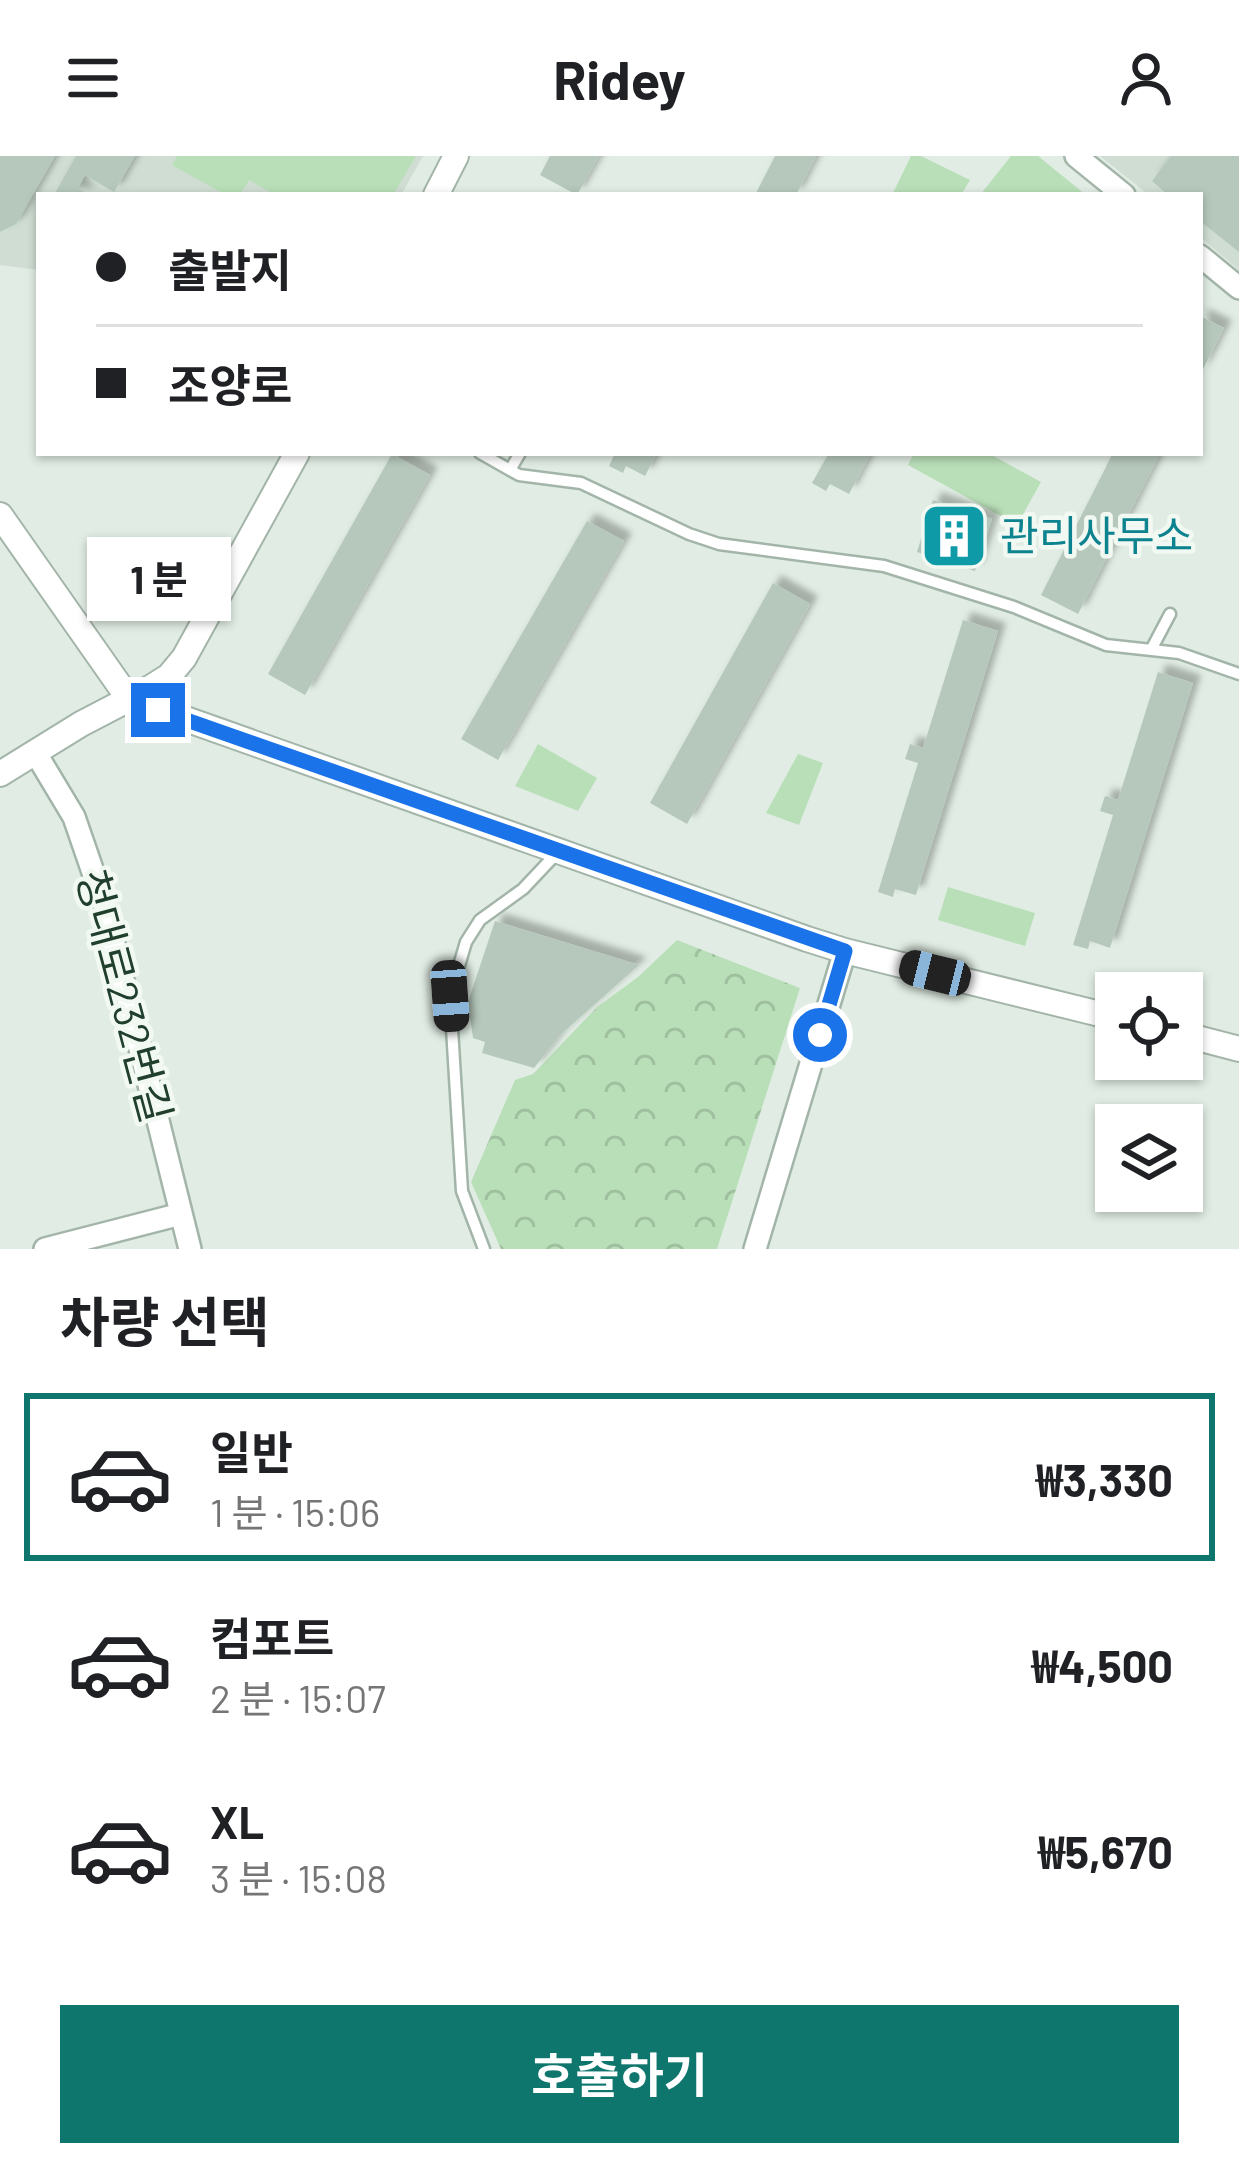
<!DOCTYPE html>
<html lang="ko">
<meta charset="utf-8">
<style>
body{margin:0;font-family:Barlow,"Noto Sans KR",sans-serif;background:#f2f2f2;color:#202124;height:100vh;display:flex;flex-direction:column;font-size:45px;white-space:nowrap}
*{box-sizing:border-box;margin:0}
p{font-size:39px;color:#757577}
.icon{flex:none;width:66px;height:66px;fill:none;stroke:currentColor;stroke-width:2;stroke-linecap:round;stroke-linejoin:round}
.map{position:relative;height:1093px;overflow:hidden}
.details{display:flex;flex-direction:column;background:#fff;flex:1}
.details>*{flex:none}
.banner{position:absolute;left:36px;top:36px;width:1167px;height:264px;border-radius:0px;box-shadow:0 3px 9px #0004;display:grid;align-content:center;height:264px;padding:0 60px;background:#fff}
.controls{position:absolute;left:1095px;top:816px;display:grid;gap:24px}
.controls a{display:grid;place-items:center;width:108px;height:108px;border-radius:0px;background:#fff;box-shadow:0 3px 9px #0004;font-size:60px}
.end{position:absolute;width:54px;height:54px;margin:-27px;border:15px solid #1a73e8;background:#fff;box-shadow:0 0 0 6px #fff}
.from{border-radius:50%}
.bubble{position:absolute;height:84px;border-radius:0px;background:#fff;box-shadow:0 3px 9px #0004;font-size:39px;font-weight:700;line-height:84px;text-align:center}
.car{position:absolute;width:36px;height:72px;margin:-36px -18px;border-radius:15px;box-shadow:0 0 9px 3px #0007;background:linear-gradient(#222 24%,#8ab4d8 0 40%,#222 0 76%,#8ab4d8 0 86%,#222 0)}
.banner b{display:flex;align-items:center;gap:42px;height:114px;font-size:45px}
.banner b+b{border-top:3px solid #e0e0e0}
.banner i{width:30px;height:30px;background:#202124}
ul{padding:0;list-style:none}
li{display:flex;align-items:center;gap:36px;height:168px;margin:0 24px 18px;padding:0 36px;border:6px solid transparent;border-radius:0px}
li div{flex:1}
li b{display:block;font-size:45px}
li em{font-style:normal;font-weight:700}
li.on{border-color:#0f766e}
li>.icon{width:108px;height:108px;stroke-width:1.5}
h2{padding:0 60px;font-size:54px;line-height:144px}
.cta{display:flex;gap:24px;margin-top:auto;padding:24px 60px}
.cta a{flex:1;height:138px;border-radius:0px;background:#0f766e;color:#fff;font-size:48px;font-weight:700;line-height:138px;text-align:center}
header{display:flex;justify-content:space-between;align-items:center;height:156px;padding:0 60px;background:#fff;font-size:54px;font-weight:700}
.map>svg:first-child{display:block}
.built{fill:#cfddd2}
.green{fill:#b9dfb8}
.forest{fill:url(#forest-crowns)}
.building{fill:#b6c8bc;filter:url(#shadow)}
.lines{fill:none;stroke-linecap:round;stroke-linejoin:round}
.service-casing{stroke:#a3b5a9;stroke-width:15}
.minor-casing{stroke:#a3b5a9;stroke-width:26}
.tertiary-casing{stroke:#a3b5a9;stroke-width:28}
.service{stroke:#fff;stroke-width:10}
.minor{stroke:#fff;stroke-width:21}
.tertiary{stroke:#fff;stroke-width:24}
.route{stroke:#1a73e8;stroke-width:15}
.labels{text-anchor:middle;stroke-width:9;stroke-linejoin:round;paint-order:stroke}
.culture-label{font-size:42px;fill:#0d838f;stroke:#f2f9f3;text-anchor:start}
.street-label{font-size:42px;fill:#203f2d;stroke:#f2f9f3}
</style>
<header><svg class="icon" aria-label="menu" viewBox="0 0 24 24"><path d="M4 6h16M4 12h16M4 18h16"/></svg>Ridey<svg class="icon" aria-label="person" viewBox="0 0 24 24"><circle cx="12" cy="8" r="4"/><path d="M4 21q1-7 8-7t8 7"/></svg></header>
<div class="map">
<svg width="1239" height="1093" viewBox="0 0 1239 1093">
<defs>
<pattern id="forest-crowns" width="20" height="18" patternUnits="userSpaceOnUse" patternTransform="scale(3)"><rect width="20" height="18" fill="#b9dfb8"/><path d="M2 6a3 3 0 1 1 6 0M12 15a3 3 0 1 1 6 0" fill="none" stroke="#9fc09e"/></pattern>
<filter id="shadow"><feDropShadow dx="8" dy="-8" stdDeviation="3" flood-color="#0004"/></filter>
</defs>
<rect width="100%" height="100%" fill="#e1ede4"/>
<path class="built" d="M0,0H423L401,39H39V114L0,109Z
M1100,0H1239V114L1200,81V39H1149Z"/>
<path class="green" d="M177,0H416L393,39H275L249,24L240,39H226L172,9Z
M911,0H921L970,24L961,39H892Z
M1011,0H1038L1086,39H980Z
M914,297H988L1041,326L1017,369L908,309Z
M538,588L597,622L578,655L515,630Z
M798,598L823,607L799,669L766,657Z
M948,731L1035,757L1025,790L938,764Z"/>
<path class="forest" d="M677,784L800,832L717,1093H501L471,1026L515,924L533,918L597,851L638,821Z"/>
<path class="building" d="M0,0H55L16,68L0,76Z
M76,0H135L114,36L85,19L78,32L89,39H54Z
M550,0H599L577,39L540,19Z
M775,0H816L796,39H755Z
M1171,0H1239V96L1200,65V39H1168L1152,25Z
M1200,160L1224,172L1200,219Z
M615,297H657L645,320L626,310L623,317L609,310Z
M829,297H871L849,338L830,328L826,335L812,327Z
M1113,297H1160L1078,458L1041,439Z
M392,298L430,319L305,539L268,518Z
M933,344L992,363L975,415L917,396Z
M587,365L624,385L498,604L461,583Z
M138,410L180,433L162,464L133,449L140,435L128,428Z
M773,427L810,448L687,668L650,647Z
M963,464L998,475L916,739L895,733L893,741L878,736L918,607L905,603L910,588L923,592Z
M1158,516L1193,527L1110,792L1090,785L1088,793L1073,789L1113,659L1100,655L1105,640L1118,644Z
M495,765L639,809L560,879L534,912L482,897L485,886L473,882L468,846Z"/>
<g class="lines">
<g class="service-casing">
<path id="service" d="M480,297L519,319L581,327L689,378L719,388L884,410L1014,451L1106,489L1179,497L1239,518
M510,314L520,297
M1151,494L1170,458
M484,1093L462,1035L450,840L466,786L480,764L523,733L556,698"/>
</g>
<g class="minor-casing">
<path id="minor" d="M1076,0L1124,39
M1200,100L1239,132
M35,596L74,661L104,748L190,1093
M45,1093L181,1058
M755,1093L845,795"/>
</g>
<g class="tertiary-casing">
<path id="tertiary" d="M436,39L456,0
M0,359L129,543L807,783L845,795L1116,862
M0,618L81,568L150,532L169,520L184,502L297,297
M1182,878L1239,893"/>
</g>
<use href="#service" class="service"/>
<use href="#minor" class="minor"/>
<use href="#tertiary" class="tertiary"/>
</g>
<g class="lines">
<path class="route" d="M158,554L845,795L820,879"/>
</g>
<defs>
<g id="building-square" transform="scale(3.45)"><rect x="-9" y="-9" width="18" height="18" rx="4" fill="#0f9aa8" stroke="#f2f9f3"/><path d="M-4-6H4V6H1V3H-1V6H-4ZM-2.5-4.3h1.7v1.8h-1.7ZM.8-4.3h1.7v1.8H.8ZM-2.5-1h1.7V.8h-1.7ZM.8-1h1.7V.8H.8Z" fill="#fff"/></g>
</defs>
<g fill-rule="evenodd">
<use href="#building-square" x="954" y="380"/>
</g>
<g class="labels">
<g class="culture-label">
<text x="1000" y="395">관리사무소</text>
</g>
<g class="street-label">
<text transform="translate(124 840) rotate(75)" y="15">청대로232번길</text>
</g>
</g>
</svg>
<div class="controls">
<a><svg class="icon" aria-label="locate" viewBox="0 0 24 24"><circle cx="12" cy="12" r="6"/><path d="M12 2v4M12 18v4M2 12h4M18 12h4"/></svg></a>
<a><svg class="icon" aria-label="layers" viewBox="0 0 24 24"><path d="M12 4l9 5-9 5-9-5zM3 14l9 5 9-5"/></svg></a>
</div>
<i class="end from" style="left:820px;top:879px"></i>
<i class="end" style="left:158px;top:554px"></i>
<div class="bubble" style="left:87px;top:381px;width:144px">1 분</div>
<i class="car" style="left:935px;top:817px;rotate:284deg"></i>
<i class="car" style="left:450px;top:840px;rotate:176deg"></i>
<div class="banner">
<b><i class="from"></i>출발지</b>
<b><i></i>조양로</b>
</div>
</div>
<section class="details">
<h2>차량 선택</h2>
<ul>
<li class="on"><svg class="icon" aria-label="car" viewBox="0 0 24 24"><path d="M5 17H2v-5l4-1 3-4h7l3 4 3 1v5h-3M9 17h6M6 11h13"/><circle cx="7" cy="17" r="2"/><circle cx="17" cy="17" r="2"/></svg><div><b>일반</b><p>1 분 · 15:06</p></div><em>₩3,330</em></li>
<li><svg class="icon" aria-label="car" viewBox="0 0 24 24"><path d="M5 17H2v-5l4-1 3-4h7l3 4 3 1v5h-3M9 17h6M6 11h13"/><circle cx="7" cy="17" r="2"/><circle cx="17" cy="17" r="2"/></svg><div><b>컴포트</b><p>2 분 · 15:07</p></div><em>₩4,500</em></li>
<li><svg class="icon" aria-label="car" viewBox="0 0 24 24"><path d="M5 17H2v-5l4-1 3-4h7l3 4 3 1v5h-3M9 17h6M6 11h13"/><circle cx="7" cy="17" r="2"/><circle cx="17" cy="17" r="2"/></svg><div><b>XL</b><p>3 분 · 15:08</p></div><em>₩5,670</em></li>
</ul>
<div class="cta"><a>호출하기</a></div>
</section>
